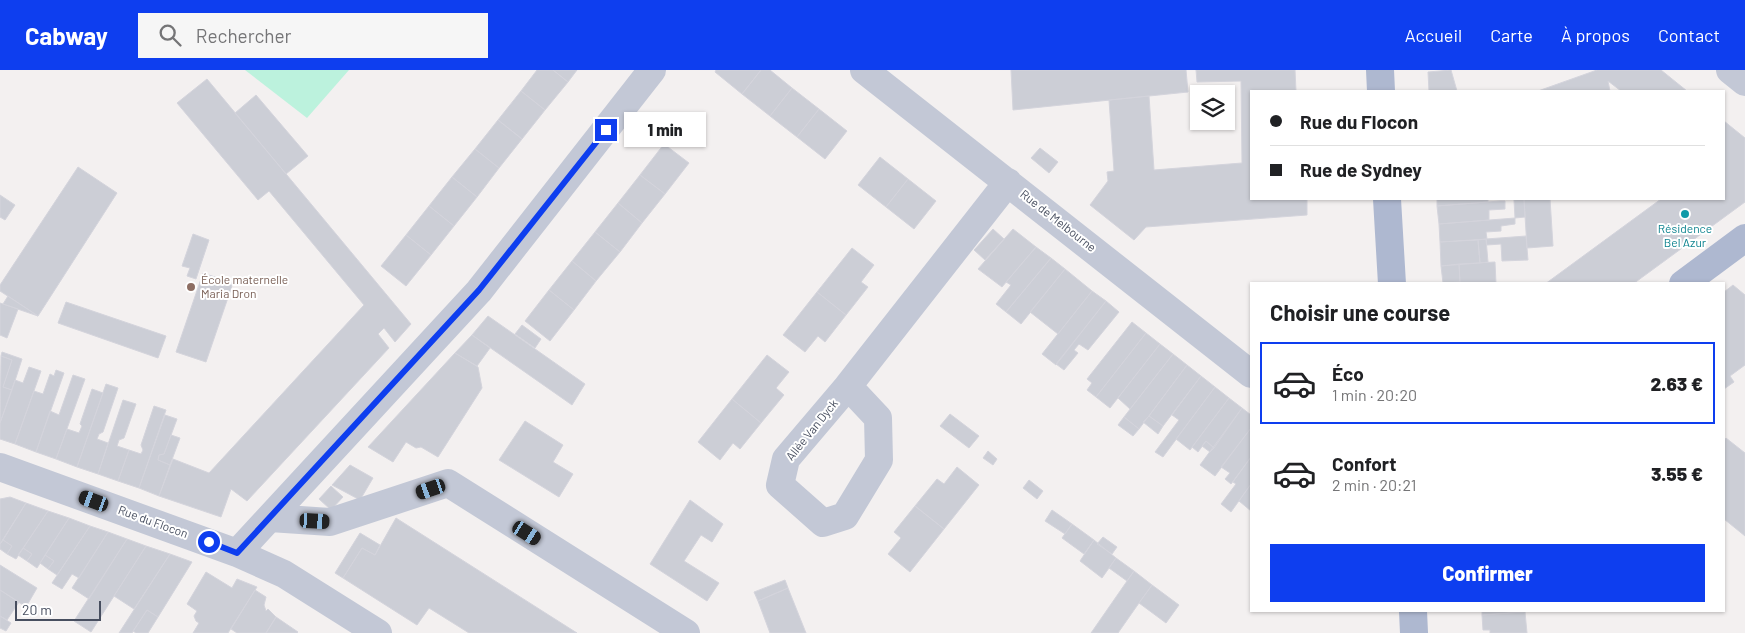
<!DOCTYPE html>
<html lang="fr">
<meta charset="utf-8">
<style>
body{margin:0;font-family:Barlow,sans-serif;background:#f6f6f6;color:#202124;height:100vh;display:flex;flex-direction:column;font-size:19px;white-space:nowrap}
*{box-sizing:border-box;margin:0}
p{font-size:16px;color:#757577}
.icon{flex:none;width:28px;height:28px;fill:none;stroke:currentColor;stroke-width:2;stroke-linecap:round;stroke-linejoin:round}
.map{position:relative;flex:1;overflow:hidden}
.details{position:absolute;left:1250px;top:212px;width:475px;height:330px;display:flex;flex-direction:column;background:#fff;border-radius:0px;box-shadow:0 1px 4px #0004}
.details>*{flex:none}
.banner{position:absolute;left:1250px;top:20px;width:475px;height:110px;border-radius:0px;box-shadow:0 1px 4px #0004;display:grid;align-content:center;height:110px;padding:0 20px;background:#fff}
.controls{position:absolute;left:1190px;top:15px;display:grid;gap:10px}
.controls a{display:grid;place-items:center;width:45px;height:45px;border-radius:0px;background:#fff;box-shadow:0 1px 4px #0004;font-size:25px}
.scale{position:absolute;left:15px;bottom:12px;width:86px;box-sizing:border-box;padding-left:5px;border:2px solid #474e5f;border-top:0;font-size:14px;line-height:18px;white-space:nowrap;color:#474e5f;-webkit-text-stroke:4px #fff;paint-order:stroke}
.end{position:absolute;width:22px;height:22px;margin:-11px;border:6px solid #0e3eef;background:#fff;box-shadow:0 0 0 2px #fff}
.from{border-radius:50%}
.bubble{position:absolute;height:35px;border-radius:0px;background:#fff;box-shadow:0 1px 4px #0004;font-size:16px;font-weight:800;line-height:35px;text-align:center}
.car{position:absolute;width:15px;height:30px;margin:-15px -8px;border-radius:6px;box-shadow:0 0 4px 1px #0007;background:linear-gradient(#222 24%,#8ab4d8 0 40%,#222 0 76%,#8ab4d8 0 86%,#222 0)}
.banner b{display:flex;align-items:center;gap:18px;height:48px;font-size:19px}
.banner b+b{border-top:1px solid #e0e0e0}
.banner i{width:12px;height:12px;background:#202124}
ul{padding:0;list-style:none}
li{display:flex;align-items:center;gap:15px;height:82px;margin:0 10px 8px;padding:0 10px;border:2px solid transparent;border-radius:0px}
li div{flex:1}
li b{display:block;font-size:19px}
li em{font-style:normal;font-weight:800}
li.selected{border-color:#0e3eef}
li>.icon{width:45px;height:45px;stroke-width:1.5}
h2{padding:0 20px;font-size:22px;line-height:60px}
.button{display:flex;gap:10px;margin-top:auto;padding:10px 20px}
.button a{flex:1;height:58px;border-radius:0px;background:#0e3eef;color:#fff;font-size:20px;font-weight:800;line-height:58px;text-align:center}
header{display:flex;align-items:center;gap:30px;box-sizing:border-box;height:70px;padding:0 25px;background:#0e3eef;color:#fff}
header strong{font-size:24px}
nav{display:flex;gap:28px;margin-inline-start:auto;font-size:18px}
.search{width:350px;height:45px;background:#f6f6f6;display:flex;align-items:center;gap:12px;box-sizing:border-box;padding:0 18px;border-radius:0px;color:#757577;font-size:19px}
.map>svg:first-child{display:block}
.green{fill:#bcf2dd}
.building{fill:#ccced6;stroke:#d4d4dc}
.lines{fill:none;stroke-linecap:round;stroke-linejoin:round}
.minor{stroke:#c3c8d6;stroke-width:28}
.major{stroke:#aeb8d0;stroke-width:28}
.route{stroke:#0e3eef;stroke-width:6}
.culture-dot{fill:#0f9aa8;stroke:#fff;stroke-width:2}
.education-dot{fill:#8d6e63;stroke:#fff;stroke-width:2}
.labels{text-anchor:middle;stroke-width:4;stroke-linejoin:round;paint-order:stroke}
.street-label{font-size:12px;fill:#474e5f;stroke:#fff}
.culture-label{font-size:12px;fill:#0d838f;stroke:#fff}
.education-label{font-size:12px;fill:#785e54;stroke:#fff;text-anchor:start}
</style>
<header>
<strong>Cabway</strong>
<div class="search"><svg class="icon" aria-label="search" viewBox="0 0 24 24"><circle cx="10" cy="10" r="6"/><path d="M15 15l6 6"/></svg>Rechercher</div>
<nav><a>Accueil</a><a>Carte</a><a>À propos</a><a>Contact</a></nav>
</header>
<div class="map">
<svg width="1745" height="563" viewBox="0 0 1745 563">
<rect width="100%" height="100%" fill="#f3f0f0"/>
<path class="green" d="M245,0H349L307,48Z"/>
<path class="building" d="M537,0H553L568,12L545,40L521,21Z
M553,0H577L568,12Z
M716,0H761L742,24L715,2Z
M761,0H770L792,18L770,46L742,24Z
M1011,0H1186L1188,22L1013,40Z
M1196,0H1295L1296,21H1251V129H1307V145L1146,157L1134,170L1090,135L1108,111L1107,102L1114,101L1109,30L1149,26L1154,100L1242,93L1241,11L1197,12Z
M1451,0L1457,21H1429L1428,2Z
M1597,0H1661L1687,21H1621L1608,11L1610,21H1538Z
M207,9L411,254L395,272L384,258L378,264L389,278L247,431L231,419L221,447L159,426L173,389L209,403L364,235L269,121L258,130L177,33Z
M792,18L819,39L797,67L770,46Z
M521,21L545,40L522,69L498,50Z
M256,25L308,86L286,104L235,43Z
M819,39L847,61L825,89L797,67Z
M498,50L522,69L499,98L475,79Z
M1724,51L1745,68V132L1633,214H1545L1661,129H1724Z
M664,74L689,93L665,124L640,105Z
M1040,78L1058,92L1049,103L1031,88Z
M475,79L499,98L477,127L452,107Z
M880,87L908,109L886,137L858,115Z
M78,97L117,123L38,246L0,221V215Z
M640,105L665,124L642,153L618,133Z
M452,107L477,127L454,156L429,136Z
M908,109L936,131L914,159L886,137Z
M0,125L15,135L5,150L0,147Z
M1437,129H1488V132L1437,136Z
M1524,129H1550L1553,176L1527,178Z
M1524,129L1525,147L1515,148L1514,130Z
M1500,131H1505V139L1489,140V150L1439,154L1437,136Z
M618,133L642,153L620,182L595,162Z
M429,136L454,156L431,185L406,165Z
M1515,148V154L1501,156V161L1486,162L1487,169L1440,172L1439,154Z
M993,159L1004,169L985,190L974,180Z
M1013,159L1036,177L1002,217L978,199Z
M595,162L620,182L596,211L572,191Z
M193,164L209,170L196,209L187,206L190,198L182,196Z
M406,165L431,185L406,216L381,196Z
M1526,166L1528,190L1502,191L1501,174L1487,175L1486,169Z
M1486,169L1488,192L1480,193L1478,170Z
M1478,170L1480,193L1441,196L1440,172Z
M1036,177L1051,188L1006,242L996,234L1011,215L1006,212Z
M852,178L874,195L861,212L868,217L846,245L817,222Z
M1051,188L1065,199L1021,254L1006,242Z
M572,191L596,211L574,240L549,220Z
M1495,192L1496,214H1460L1459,194Z
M1459,194L1460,212L1443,213L1441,196Z
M1065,199L1092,221L1058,264L1030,242Z
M203,203L233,213L206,292L176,282Z
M1733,215L1745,225V295L1730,306L1734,312L1724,319V222Z
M549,220L574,240L550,271L525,251Z
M1092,221L1106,231L1056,295L1042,284Z
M817,222L846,245L825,272L818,266L805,282L783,265Z
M8,226L38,246L3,234Z
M1106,231L1119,242L1088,280L1079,274L1074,280L1078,283L1064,300L1056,294Z
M66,232L166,266L158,288L58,253Z
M0,233L18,239L7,268L0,265Z
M488,246L585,314L572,335L472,265Z
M1132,252L1146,263L1096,327L1087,320L1092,313L1087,309Z
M522,255L541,269L535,278L515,264Z
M1146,263L1160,274L1110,338L1096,327Z
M472,265L490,278L477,296L455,283Z
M1160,274L1173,284L1130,339L1118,328Z
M2,282L22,289L12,320L3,317L12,290L1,286Z
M455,283L478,297L482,318L438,387L421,377L416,378L406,372L393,392L368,377Z
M1173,284L1187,295L1139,359L1124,347Z
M767,285L789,302L776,318L784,325L761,353L732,329Z
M1,286L12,290L3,317L12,320L0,353Z
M1187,295L1201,306L1163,356L1149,346Z
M29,297L41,301L15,374L0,369V353L15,310L23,313Z
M56,300L64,303L36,382L15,374L34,321L43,324L50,304L54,306Z
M73,305L85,309L56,389L36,382L50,341L59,345Z
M1201,306L1215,317L1163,387L1155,382L1179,350L1172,345Z
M106,314L118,318L103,362L99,364L97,369L108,373L98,404L77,397Z
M1215,317L1229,328L1190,380L1176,369Z
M92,319L103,323L77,397L56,389L67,359L79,363L82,356L80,354Z
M1229,328L1242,338L1214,378L1206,371L1198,382L1192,377Z
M732,329L761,353L740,379L733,373L720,390L698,372Z
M123,330L136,334L124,368L119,370L117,376L129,380L118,411L98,404Z
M154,336L166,340L139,418L118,411L129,380L141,384L143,380L141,375Z
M1242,338L1251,345V358L1215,406L1200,395Z
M950,344L979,366L969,378L940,356Z
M165,345L177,349L164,384L159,385L158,390L170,395L159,426L139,418Z
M1149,346L1163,356L1158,364L1143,352Z
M1124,347L1139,359L1133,366L1118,355Z
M525,351L563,375L553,392L573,404L559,427L499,390Z
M1251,358V387L1231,414L1225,409L1230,403L1221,397Z
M171,365L180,368L170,395L158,390L159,385L164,384Z
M1726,368L1745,383V466L1724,449V371Z
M1206,371L1214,378L1210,382L1202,376Z
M988,381L997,389L993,395L983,388Z
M1251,387V414L1231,442L1221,434L1236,414L1233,412Z
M350,395L373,408L360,430L332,415Z
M957,397L979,415L944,459L915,436L937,409L944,414Z
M1029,410L1043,421L1037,429L1023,418Z
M1251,414V441L1239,431Z
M331,416L343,427L331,440L319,429Z
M10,427L26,433L0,474V429Z
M690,430L723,454L712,472L701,465L684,491L719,513L707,531L650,494Z
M26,433L48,441L16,489L7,484L12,476L3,470Z
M915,436L944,459L910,502L888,484L901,468L894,462Z
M1052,440L1072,454L1065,464L1045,451Z
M48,441L69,448L37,498L27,491L32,484L23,478Z
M69,448L90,456L57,505L48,499L54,491L45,485Z
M396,448L577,563H469L429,538L417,555L343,508L362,478L375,485Z
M1072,454L1094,470L1084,484L1062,468Z
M90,456L108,462L79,508L72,504L62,519L52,513Z
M108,462L127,469L89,529L72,518Z
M360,463L380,475L375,485L362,478L343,508L335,503Z
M1103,467L1117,477L1112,484L1097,474Z
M127,469L146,476L91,562L74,551Z
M3,470L12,476L7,484L0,479V474Z
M1094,470L1116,488L1102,508L1080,491Z
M146,476L170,484L134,539L114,526Z
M23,478L32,484L27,491L18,485Z
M170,484L192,492L158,547L147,540L132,563H119Z
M45,485L54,491L48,499L40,493Z
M1116,488L1134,501L1127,511L1109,498Z
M0,495L37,518L26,537L0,520Z
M1134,501L1152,515L1139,533L1118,563H1091Z
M206,502L232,518L237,509L257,517L228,563H193L199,553L196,551L194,546L197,541L187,534Z
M785,510L788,518L758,531L754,522Z
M1152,515L1179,535L1166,553L1139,533Z
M788,518L806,563H770L758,531Z
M0,520L19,532L7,550L0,546Z
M255,520L266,527L264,535L266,541L268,539L276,547L266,563H237L231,559Z
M147,540L158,547L148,563H136L133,561Z
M1482,541H1519V542L1482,545Z
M1525,542L1527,563H1490V560H1483L1482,545Z
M0,546L11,553L6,561L0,558Z
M276,547L298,562L297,563H266Z"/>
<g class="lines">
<path class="minor" d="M864,0L1251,304
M1730,0L1745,12
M848,316L878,348L879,390L845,446L823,453L780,415L786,389L848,316L1008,112
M0,397L237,483L284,504L378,563
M270,448L330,452L448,413L686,563
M237,483L479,221L652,0"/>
<path class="major" d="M1380,0L1381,21
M1387,129L1392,214
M1683,214L1745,168
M1413,541L1414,563"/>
</g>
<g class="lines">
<path class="route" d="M209,472L237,483L479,220L606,60"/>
</g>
<circle class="culture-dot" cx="1685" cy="144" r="5"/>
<circle class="education-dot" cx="191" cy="217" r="5"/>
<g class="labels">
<g class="street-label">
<text transform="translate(1058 151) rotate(38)" y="4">Rue de Melbourne</text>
<text transform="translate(812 360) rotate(-51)" y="4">Allée Van Dyck</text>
<text transform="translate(153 452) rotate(20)" y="4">Rue du Flocon</text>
</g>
<g class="culture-label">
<text x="1685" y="163">Résidence<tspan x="1685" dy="14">Bel Azur</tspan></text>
</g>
<g class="education-label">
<text x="201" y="214">École maternelle<tspan x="201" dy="14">Maria Dron</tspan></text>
</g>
</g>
</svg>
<div class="controls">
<a><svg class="icon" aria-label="layers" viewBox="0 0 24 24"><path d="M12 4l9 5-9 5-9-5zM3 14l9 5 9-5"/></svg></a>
</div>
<div class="scale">20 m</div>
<i class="end from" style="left:209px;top:472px"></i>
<i class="end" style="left:606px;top:60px"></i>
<div class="bubble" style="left:624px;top:42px;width:82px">1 min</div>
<i class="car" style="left:431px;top:419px;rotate:251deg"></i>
<i class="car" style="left:94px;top:431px;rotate:290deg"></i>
<i class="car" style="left:315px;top:451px;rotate:93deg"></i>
<i class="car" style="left:527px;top:463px;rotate:122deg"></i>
<div class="banner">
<b><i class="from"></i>Rue du Flocon</b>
<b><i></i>Rue de Sydney</b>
</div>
<section class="details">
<h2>Choisir une course</h2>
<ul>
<li class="selected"><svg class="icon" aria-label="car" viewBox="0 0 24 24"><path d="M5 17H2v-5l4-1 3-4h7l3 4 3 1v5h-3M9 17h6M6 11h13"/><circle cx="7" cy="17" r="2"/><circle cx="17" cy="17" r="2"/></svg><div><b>Éco</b><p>1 min · 20:20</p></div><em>2.63 €</em></li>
<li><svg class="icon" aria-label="car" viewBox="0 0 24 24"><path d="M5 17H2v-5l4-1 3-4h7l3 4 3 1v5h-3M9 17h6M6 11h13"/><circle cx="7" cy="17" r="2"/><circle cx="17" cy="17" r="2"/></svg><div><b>Confort</b><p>2 min · 20:21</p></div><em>3.55 €</em></li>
</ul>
<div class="button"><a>Confirmer</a></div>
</section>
</div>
